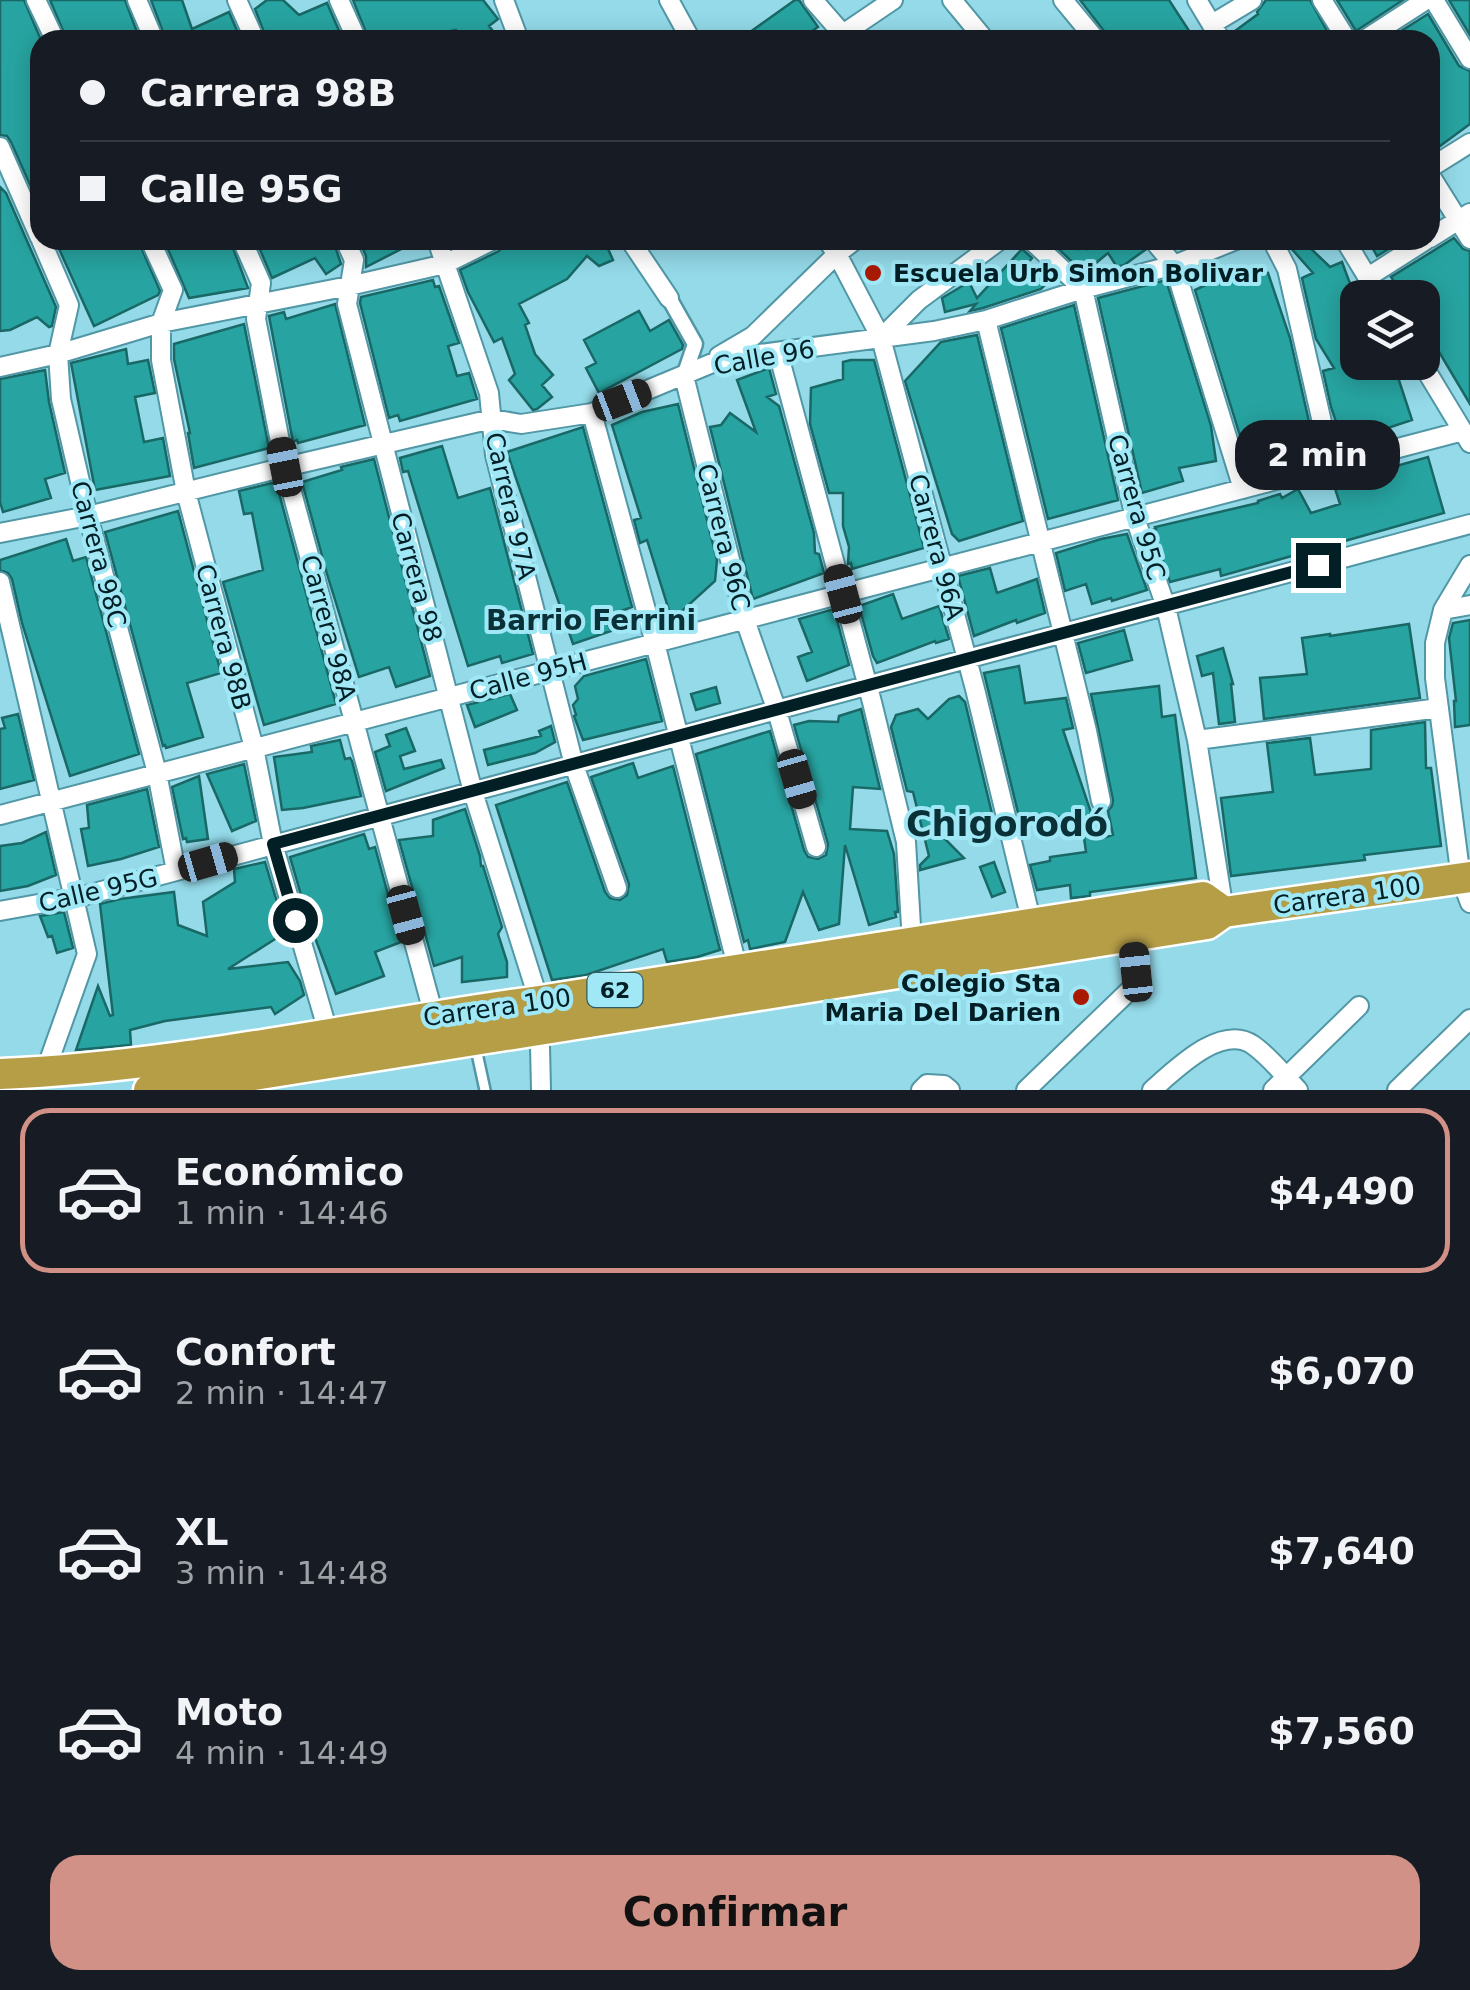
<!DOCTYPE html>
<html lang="es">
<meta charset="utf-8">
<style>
body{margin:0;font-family:"DejaVu Sans",sans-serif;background:#242831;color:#f1f3f6;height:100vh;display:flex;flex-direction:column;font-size:38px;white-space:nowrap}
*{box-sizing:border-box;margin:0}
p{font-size:32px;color:#9ea1a6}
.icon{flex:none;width:55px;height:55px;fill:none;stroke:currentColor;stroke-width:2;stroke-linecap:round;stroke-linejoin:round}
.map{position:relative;height:1090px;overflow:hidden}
.details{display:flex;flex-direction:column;background:#171b24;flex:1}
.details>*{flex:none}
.banner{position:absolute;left:30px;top:30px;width:1410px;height:220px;border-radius:30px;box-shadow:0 5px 25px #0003;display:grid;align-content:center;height:220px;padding:0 50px;background:#171b24}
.controls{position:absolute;left:1340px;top:280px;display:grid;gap:20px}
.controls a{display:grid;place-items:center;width:100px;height:100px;border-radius:20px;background:#171b24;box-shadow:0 5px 25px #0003;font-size:50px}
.end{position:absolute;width:45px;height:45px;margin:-22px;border:12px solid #021f25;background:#fff;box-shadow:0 0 0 5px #fff}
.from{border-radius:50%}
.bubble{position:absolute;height:70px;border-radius:30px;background:#171b24;box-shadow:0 5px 25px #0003;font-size:32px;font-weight:800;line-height:70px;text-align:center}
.car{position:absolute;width:30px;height:60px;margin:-30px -15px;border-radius:12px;box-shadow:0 0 8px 2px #0007;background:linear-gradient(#222 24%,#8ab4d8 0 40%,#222 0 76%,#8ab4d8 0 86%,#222 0)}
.banner b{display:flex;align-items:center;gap:35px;height:95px;font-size:38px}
.banner b+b{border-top:2px solid #363941}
.banner i{width:25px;height:25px;background:#f1f3f6}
ul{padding:18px 0 0;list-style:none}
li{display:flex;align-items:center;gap:30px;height:165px;margin:0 20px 15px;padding:0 30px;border:5px solid transparent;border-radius:30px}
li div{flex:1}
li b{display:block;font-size:38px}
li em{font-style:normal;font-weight:800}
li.on{border-color:#d19187}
li>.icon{width:90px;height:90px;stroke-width:1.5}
.button{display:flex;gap:20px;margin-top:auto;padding:20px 50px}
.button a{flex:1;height:115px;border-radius:30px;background:#d19187;color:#111;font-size:40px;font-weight:800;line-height:115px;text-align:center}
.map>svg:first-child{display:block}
.building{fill:#27a4a1;stroke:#196866;stroke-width:2.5}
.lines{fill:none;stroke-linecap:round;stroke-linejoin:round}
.service-casing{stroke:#5197a5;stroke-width:14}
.pedestrian-casing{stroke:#5197a5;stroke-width:19}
.minor-casing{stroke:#5197a5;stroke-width:22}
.trunk-casing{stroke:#fff;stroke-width:35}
.service{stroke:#fff;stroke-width:9}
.pedestrian{stroke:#fff;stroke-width:14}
.minor{stroke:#fff;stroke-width:18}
.trunk{stroke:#b69e47;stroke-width:30}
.route{stroke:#021f25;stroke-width:12}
.poi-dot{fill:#a91a00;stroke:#a1e8f6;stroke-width:4}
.labels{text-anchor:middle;stroke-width:8;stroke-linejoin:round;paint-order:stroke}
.shield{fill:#a1e8f6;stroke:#325b64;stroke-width:2.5}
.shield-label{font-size:22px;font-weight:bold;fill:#021f25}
.poi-label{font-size:25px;font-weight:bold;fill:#021f25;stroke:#a1e8f6;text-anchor:start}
.street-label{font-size:25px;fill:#021f25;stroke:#a1e8f6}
.neighbourhood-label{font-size:28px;font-weight:bold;fill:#0a3138;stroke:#a1e8f6}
.district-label{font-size:35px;font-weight:bold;fill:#0a3138;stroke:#a1e8f6}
</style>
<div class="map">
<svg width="1470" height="1090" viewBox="0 0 1470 1090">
<rect width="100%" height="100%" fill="#94dae9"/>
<path class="building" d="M0,0H24L41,40L40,207L11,142L7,136L0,135Z
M50,0H125L140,40H67Z
M151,0H182L192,29L229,12L241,40H166Z
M267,0H283L299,15L327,3L343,40H267L255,9Z
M353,0H483L498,19L489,26L500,40H464L456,30L442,33L432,40H369Z
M795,0H799L818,27L799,40H739Z
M1080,0H1169L1195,40H1111Z
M1266,0H1310L1332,40H1242L1235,31L1258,14L1257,12Z
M1337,0H1403L1356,31Z
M1449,0H1470V35Z
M1428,14L1459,66L1470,71V124L1440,146L1430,133V40H1387Z
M0,187L6,193L56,307L52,326L49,327L37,317L10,330L0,331Z
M1454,238L1463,249L1470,251V404L1432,340L1422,345V298H1405L1391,277Z
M55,240H138L160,291L158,295L94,326Z
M164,240H230L248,288L189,298Z
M256,240H333L341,264L326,274L315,258L272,278Z
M359,240H419L366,267V256Z
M515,240H604L613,260L599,266L587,256L567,279L519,304L529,323L525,325L535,354L553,375L542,385L552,397L537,409L533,410L509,380L515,374L502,338L494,342L468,292L460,270L499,251L504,245Z
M1049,240H1071L1078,249L1085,244L1088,249L1098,240H1141L1145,250L1124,265L1117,267L1108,253L1084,273Z
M1297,240H1302L1330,267L1342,262L1349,281L1358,294V362H1393L1412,420L1343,443L1331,407L1323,371L1334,368L1316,339L1302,278L1313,273L1290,247Z
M1368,240H1394L1397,244L1377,256Z
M1022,249L1032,258L1025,266L1045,285L1041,289L983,308L970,311L976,304L945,312L942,298L969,282L977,298Z
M1245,267L1249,276L1268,273L1290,338L1315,448L1283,454L1284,456L1267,461L1266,456L1249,465L1195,290Z
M433,280L435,287L439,286L459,343L448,346L457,376L469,373L477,399L400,421L398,415L389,418L360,303L361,297Z
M1166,280L1211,426L1216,461L1179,468L1183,481L1142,493L1098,298Z
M335,304L365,425L298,443L297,440L293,442L269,316L284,312L286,319Z
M1074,305L1118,500L1048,519L1001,328Z
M639,311L650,331L669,320L683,345L682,349L599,393L586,368L596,363L584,340Z
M244,324L269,448L194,468L188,433H190L174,359V344Z
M977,335L1023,521L959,541L952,534L905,381L941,342Z
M126,349L128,364L148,360L155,393L135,397L144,442L163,438L170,476L95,490L71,363Z
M851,360H874L924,548L852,569L851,563L848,564L849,547L843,526V493H829L810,424L811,388L843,379V362Z
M769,368L776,394L767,397L779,406L814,533L815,553L819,554L824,573L753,599L710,427L721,425L730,413L756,432L737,380Z
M45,370L49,402L65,473L45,479L51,498L3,512L0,502V379Z
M678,404L717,560L715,581L672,620L647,540L640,543L634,520L641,518L612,425L642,412Z
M583,427L632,607L605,617L611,631L573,644L507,452Z
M442,446L458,498L490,488L533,654L502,663L500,656L468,666L408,471L403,472L400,458Z
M1428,457L1444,513L1221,576L1220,569L1170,582L1152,530L1156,529L1155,527L1258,503V501L1280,494L1282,498L1298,489L1311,513L1340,504L1332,479L1352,473L1354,478Z
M374,459L430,676L396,687L389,667L359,677L327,574L302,482L342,470L341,467Z
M276,482L336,704L264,725L223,582L263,570L252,513L244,514L239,491Z
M178,511L221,673L187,683L203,737L166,748L165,745L163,746L105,532Z
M1127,534L1147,590L1112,601L1111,598L1092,604L1086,584L1065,591L1056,553L1101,539Z
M66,539L73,561L86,557L139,754L70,776L22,623L12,579L8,573L0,570V560Z
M990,568L997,593L1037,579L1045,613L1017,623L1016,620L974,636L958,576Z
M893,594L902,619L939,606L949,639L936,643L935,641L877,663L873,656L859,606Z
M834,609L849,665L807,681L798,657L812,652L799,619Z
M1470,620V725L1455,727L1454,701H1456L1449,638L1453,623Z
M1409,624L1420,698L1264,719L1260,678L1307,674L1302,638L1330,634V636Z
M1124,630L1132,660L1086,673L1078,643Z
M1223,648L1233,684H1231L1235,722L1219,724L1213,673L1202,676L1197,656Z
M646,659L662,721L583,740L574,716L576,715L573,705L578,699L575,686L584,676Z
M1019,666L1025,703L1066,698L1073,728L1063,730L1100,839L1113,835L1108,811L1112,806L1113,800L1091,694L1159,686L1162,717L1175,715L1196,878L1090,892V896L1071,898L1070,885L1037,890L1030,865L1050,861V857L1086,852L1081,816L1072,817V814L1021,825L984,673Z
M716,687L720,703L696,710L691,694Z
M510,694L517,710L475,727L467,705Z
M959,696L965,702L995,826L942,836L964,858L920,870V865L929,856L913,792L907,791L891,727L896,715L918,709L928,719L949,699Z
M861,709L880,789L853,787L850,829L887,831L894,854L898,912H895L896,917L869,925L845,845L839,924L819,930L803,892L785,942L750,949L748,940L744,942L696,754L770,731L804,850L808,857L818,859L826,855L828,844L794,725L809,721L838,722L839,716Z
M18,714L34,780L0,789V729L5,728L2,718Z
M1425,722L1426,768H1431L1441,846L1364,855L1365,860L1231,876L1221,798L1273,792L1267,743L1310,738L1315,775L1371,769V730Z
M551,726L555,742L535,753L488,765L484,750L541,736L539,731Z
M406,728L415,751L400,756L404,769L441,760L444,768L386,791L375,752L390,746L386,735Z
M340,740L345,759L350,758L352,761L361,796L303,808L282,810L274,757L312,752L311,746Z
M633,763L638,778L673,766L720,950L697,957L667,962L663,949L586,975L552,980L496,805L567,782L605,892L610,898L620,900L627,895L629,884L591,777Z
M244,764L256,821L232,831L207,774Z
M199,776L208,839L187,842L186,838L183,839L172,787Z
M147,789L159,847L121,859L88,866L81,829L89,828L87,805Z
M465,809L480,856L481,866H483L502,927L498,934L507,962V977L462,982V957L434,966L399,840L433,836V820Z
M46,832L56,875L28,886L0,891V846L22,843Z
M364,834L369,849L375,847L401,942L375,952L384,976L336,994L308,919L290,857Z
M265,862L286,932L228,969L288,962L300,981L304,995L275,1014L271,1007L165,1021L130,1030L131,1045L76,1050L98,986L110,1016L113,1015L100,904L120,899L174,892L178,925L207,936L203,902L235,882L234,869Z
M994,862L1005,892L992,897L980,867Z
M64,912L73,948L57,953L52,936L48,937L40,916Z"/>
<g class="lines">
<g class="service-casing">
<path id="service" d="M475,1044L485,1090"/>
</g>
<g class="pedestrian-casing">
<path id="pedestrian" d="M669,298L695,344L684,376"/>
</g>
<g class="minor-casing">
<path id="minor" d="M36,0L55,40
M137,0L154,40
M237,0L255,40
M339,0L357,40
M504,0L519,40
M669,0L691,40
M813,0L848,40
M952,0L985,40
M1063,0L1096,40
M1197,0L1221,40
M1322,0L1347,40
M1434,0L1470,59
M1212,24L1252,0
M834,40L893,0
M1364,40L1426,0
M0,147L40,238
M1430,168L1470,143
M1430,175L1470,239
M1430,238L1470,213
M41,240L69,305L58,354L61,399L88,516L157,773L176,871
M150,240L173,290L161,323V360L186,492L254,748L273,844L329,1035
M242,240L261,283L256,319L285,467L434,1016
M345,240L354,260L347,304L473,792L539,1001L541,1090
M437,240L489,393L495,455L574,765L617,888
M630,240L669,298
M827,240L837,254L881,338L975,689L1032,924
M1031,240L1083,289L1135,518L1166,607L1197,740L1224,911
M1153,240L1174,265L1243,489
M1272,240L1287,269L1332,466
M1345,240L1380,298
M1368,277L1426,240
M986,320L1087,731L1101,801
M881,338L919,300L1000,240
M778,352L872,702L906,842L912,943
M719,356L753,336L837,254L855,240
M1421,362L1470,443
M0,367L58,354L161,323L349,286L445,264L493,240
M692,371L684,376L745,620L777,711L816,847
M592,413L655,643L738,970
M0,533L88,516L285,467L492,419L521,424L592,413L722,359L934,331L986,320L1083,289L1174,265L1236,240
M1470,565L1443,610L1435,643V678L1461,879L1470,903
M0,582L87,954L45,1072
M1443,610L1470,605
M1197,740L1439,708
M0,815L1463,431
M0,911L83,896L1470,524
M921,1090L927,1084L944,1085L950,1090
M1026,1090L1133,987L1136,972L1132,935
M1152,1090C1175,1070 1221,1023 1253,1045C1270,1057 1284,1075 1298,1090
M1273,1090L1359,1006
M1397,1090L1470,1019"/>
</g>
<g class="trunk-casing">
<path id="trunk" d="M0,1074C181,1067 360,1025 539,1001L1203,897L1224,912
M149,1090L222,1080L1207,924L1224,912L1470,877"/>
</g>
<use href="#service" class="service"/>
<use href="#pedestrian" class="pedestrian"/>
<use href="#minor" class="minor"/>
<use href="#trunk" class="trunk"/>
</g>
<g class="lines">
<path class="route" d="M295,920L273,844L1318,565"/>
</g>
<g class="poi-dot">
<circle cx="873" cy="273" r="10"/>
<circle cx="1081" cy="997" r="10"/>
</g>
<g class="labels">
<rect class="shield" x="587.5" y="973" width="55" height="34" rx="8"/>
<g class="shield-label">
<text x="615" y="998">62</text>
</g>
<g class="poi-label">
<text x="893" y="282">Escuela Urb Simon Bolivar</text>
<text x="1061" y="992" text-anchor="end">Colegio Sta<tspan x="1061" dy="29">Maria Del Darien</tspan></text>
</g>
<g class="street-label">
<text transform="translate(764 357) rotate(-10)" y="9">Calle 96</text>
<text transform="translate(511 506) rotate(77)" y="9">Carrera 97A</text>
<text transform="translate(1137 507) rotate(74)" y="9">Carrera 95C</text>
<text transform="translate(724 537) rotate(76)" y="9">Carrera 96C</text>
<text transform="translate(937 547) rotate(75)" y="9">Carrera 96A</text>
<text transform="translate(99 554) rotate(75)" y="9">Carrera 98C</text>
<text transform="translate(417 577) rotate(75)" y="9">Carrera 98</text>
<text transform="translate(329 628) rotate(75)" y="9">Carrera 98A</text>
<text transform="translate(224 637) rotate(75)" y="9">Carrera 98B</text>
<text transform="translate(528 676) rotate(-15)" y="9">Calle 95H</text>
<text transform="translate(98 890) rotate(-13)" y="9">Calle 95G</text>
<text transform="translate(1347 895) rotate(-8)" y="9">Carrera 100</text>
<text transform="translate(497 1007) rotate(-8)" y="9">Carrera 100</text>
</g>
<g class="neighbourhood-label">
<text x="591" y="630">Barrio Ferrini</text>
</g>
<g class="district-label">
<text x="1007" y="836">Chigorodó</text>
</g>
</g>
</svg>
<div class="controls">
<a><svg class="icon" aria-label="layers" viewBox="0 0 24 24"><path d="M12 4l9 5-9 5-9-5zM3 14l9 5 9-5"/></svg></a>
</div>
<i class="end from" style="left:295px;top:920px"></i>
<i class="end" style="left:1318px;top:565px"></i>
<div class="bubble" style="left:1235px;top:420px;width:165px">2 min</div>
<i class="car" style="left:622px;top:400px;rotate:69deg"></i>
<i class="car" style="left:285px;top:467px;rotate:349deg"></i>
<i class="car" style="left:843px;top:594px;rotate:345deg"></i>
<i class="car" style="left:797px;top:779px;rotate:164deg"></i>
<i class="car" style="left:208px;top:862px;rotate:74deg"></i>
<i class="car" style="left:406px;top:915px;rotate:165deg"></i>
<i class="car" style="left:1136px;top:972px;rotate:354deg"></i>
<div class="banner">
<b><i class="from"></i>Carrera 98B</b>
<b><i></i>Calle 95G</b>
</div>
</div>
<section class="details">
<ul>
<li class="on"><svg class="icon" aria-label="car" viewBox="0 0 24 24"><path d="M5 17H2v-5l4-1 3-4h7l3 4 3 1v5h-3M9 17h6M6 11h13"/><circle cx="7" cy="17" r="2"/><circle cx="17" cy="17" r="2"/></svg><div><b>Económico</b><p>1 min · 14:46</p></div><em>$4,490</em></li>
<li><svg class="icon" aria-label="car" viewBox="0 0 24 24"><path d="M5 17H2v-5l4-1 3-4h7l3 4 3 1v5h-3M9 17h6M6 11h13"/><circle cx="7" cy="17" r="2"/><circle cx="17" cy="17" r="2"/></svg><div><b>Confort</b><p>2 min · 14:47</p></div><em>$6,070</em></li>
<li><svg class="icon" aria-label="car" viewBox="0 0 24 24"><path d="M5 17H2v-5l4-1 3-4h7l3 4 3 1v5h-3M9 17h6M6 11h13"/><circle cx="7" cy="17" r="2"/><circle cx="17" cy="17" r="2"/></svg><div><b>XL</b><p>3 min · 14:48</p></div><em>$7,640</em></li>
<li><svg class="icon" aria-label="car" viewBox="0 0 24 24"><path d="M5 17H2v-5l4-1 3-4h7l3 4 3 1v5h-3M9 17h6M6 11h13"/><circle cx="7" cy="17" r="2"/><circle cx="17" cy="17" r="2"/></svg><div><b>Moto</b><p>4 min · 14:49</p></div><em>$7,560</em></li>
</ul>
<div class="button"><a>Confirmar</a></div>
</section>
